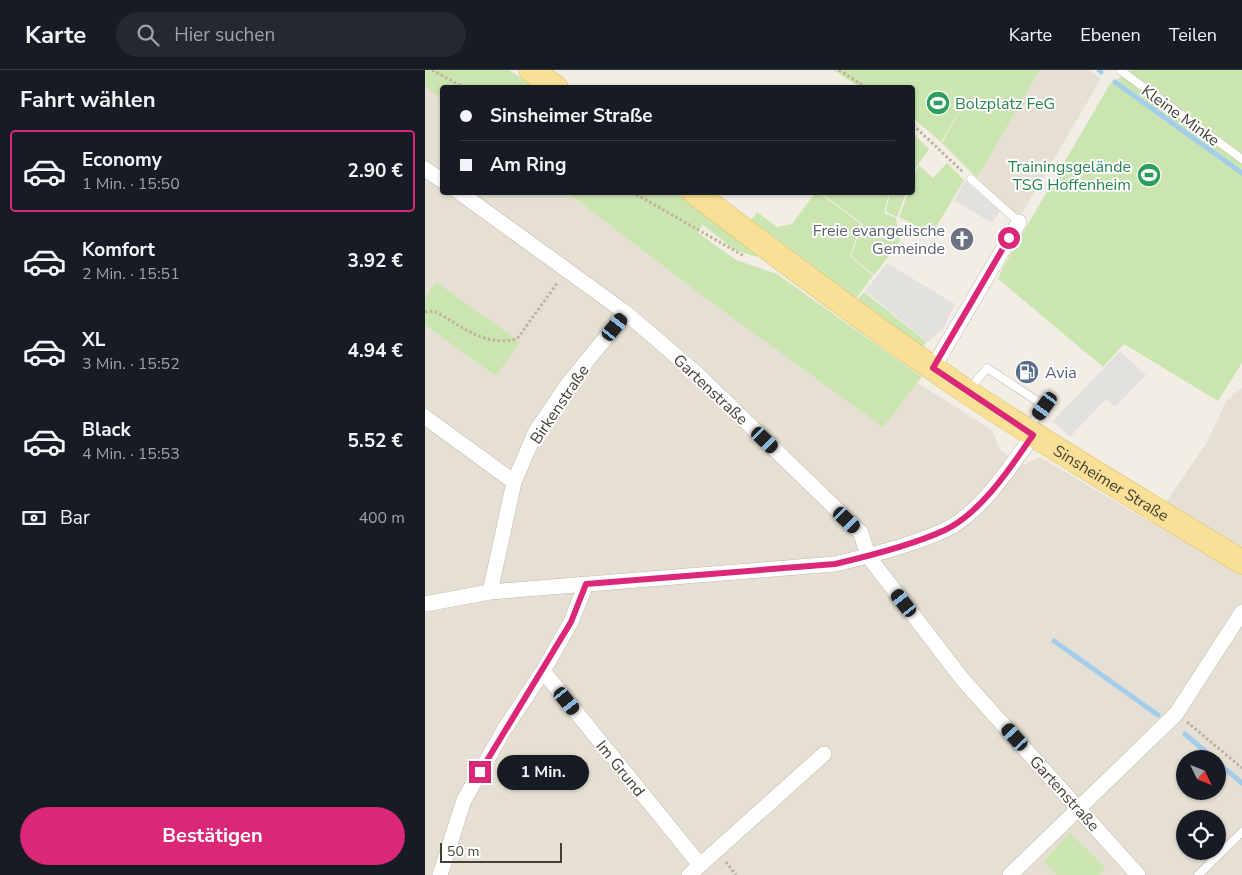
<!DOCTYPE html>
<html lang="de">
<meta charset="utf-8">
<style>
body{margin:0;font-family:"Nunito Sans",sans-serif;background:#242831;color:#f1f3f6;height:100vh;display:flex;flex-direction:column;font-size:19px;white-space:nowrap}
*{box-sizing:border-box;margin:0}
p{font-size:16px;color:#9ea1a6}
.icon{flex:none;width:28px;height:28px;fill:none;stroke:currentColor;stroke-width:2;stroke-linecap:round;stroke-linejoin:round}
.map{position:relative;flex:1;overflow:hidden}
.drawer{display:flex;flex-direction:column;background:#171b24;width:425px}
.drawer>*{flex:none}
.banner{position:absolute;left:15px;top:15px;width:475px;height:110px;border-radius:5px;box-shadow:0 1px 4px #0004;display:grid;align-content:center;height:110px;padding:0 20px;background:#171b24}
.needle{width:32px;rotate:133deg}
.tools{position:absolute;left:751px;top:680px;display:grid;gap:10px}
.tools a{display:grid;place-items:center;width:50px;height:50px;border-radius:50%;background:#171b24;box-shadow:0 1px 4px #0004;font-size:25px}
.scale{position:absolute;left:15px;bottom:12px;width:122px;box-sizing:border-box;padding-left:5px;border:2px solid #443f35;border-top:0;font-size:14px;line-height:18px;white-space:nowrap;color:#443f35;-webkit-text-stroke:4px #fff;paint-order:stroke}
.end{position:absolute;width:22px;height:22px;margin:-11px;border:6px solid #db2777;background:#fff;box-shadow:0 0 0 2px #fff}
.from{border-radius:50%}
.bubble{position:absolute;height:35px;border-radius:18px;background:#171b24;box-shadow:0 1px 4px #0004;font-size:16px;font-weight:700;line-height:35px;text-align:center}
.car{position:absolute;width:15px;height:30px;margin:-15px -8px;border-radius:6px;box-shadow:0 0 4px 1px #0007;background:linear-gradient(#222 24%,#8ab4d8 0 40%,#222 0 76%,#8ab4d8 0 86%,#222 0)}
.banner b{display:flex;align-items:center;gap:18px;height:48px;font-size:19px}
.banner b+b{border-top:1px solid #363941}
.banner i{width:12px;height:12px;background:#f1f3f6}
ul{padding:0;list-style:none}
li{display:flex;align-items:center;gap:15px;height:82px;margin:0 10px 8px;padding:0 10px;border:2px solid transparent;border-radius:5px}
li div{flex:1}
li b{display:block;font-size:19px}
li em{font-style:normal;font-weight:700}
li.selected{border-color:#db2777}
li>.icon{width:45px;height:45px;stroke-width:1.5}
h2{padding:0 20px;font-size:22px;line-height:60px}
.pay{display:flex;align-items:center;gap:12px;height:55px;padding:0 20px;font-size:19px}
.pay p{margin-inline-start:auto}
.button{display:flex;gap:10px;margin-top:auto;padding:10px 20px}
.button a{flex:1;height:58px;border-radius:30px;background:#db2777;color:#fff;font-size:20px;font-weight:700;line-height:58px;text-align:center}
header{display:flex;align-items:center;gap:30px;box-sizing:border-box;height:70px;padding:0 25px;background:#171b24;border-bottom:1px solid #363941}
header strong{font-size:24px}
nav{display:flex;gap:28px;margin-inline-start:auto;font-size:18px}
.search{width:350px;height:45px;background:#242831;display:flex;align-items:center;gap:12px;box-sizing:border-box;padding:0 18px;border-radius:28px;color:#9ea1a6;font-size:19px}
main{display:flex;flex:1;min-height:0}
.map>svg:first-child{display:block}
.residential{fill:#e6e0d4;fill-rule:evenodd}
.green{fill:#cbe5b0}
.parking{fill:#e3e1dd}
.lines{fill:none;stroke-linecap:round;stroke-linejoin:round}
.stream{stroke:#a4cdec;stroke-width:5}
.lane-casing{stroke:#c0b9ab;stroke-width:9}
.street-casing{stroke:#c0b9ab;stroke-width:16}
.primary-casing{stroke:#debd68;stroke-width:25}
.path{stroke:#beb29a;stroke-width:3;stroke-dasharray:2.5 2.5;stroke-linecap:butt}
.lane{stroke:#fff;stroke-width:8}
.street{stroke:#fff;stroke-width:15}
.primary{stroke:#f9e097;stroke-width:24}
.route{stroke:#db2777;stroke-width:6}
.labels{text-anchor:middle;stroke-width:4;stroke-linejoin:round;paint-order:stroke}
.leisure-label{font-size:16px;fill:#27864d;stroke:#fff;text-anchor:start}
.street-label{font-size:16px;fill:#443f35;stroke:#fff}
.worship-label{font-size:16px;fill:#5b616d;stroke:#fff;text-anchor:end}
.service-label{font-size:16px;fill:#4e5e75;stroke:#fff;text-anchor:start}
</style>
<header>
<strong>Karte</strong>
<div class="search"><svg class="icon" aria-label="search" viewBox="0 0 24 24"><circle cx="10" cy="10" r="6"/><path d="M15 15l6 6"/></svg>Hier suchen</div>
<nav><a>Karte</a><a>Ebenen</a><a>Teilen</a></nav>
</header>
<main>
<section class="drawer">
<h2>Fahrt wählen</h2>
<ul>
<li class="selected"><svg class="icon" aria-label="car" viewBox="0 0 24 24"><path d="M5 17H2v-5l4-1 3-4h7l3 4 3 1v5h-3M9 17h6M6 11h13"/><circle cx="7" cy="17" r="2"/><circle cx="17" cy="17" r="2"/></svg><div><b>Economy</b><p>1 Min. · 15:50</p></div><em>2.90 €</em></li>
<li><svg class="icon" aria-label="car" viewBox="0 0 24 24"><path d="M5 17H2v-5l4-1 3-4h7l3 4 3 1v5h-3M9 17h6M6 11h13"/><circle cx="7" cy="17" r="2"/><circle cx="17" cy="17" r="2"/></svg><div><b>Komfort</b><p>2 Min. · 15:51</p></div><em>3.92 €</em></li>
<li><svg class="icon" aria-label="car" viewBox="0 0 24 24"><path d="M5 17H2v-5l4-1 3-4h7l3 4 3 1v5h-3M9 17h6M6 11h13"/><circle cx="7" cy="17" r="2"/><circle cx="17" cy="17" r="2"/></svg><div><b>XL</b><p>3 Min. · 15:52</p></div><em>4.94 €</em></li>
<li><svg class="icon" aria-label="car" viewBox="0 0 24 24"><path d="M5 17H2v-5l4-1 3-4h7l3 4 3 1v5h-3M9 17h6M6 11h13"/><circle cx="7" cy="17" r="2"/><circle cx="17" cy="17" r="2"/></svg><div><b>Black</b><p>4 Min. · 15:53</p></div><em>5.52 €</em></li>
</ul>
<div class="pay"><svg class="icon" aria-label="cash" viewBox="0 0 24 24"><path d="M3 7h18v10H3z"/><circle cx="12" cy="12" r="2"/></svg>Bar<p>400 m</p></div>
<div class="button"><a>Bestätigen</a></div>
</section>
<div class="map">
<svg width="817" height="805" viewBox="0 0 817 805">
<rect width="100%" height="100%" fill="#f2eee5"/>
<path class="residential" d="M615,0H664L676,9L596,145L588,142L552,108Z
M0,16L17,29L18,122L143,123L272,222L458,356L493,313L567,360L576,381L597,395L615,387L727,453L782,372L802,330L817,318V805H0ZM760,689H792V721H760ZM760,749H792V781H760Z"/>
<path class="green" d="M0,0H84L110,17L18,18L17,29L0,16Z
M408,0H615L552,108L517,73L540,32L516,72L488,48V18L435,17Z
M707,0H817V293L793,331L699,274L678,297L573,209L578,197L685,14Z
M489,64L504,79L488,102V66Z
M522,93L539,110L507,164L474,147L483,123L488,122V109L494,95L508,108Z
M143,123H252L333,184L331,187L308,179L278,155L272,162L311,190L352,204L497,307L458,357L272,222Z
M390,123H394L436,154L425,186L448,206L429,231L325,151L332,142L352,157L367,154Z
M396,123H464L459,143L471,148L475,172L449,205L426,186L438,154Z
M465,123H481L472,147L461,142Z
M11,212L95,272L71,306L0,255V227Z
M439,222L502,272L497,277L430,233Z
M645,763L681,798L674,805H632L618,792Z"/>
<path class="parking" d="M540,111L575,141L567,153L529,130Z
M462,193L530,234L518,259L503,272L440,221Z
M695,281L721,305L690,337L681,329L645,367L628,351Z"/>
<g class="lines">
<path class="stream" d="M674,0L676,2
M690,12L817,103
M629,571L733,645
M760,664L789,689
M792,692L817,713"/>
<g class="lane-casing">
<path id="lane" d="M695,0L817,89
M546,109L594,152
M544,320L562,298L620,336L604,358
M773,805L817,762"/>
</g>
<g class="street-casing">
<path id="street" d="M0,99L18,111
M34,122L201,243L271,303L436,463L443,486L538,610L713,805
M508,298L594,152
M0,347L89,412
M65,522L89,412L111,361L143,314L201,243
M0,534L65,522L410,494C444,486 488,475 520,460C556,443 586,396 608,365
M118,601L275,795
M15,805L39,730L79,660L118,601L146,552L161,514
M264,805L399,684
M585,805L751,644L817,542"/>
</g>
<g class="primary-casing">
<g id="primary">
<path d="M106,0L131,18"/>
<path id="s1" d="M269,122C358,190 448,258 541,321C631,381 724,435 817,492"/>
</g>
</g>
<path class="path" d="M7,0L40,18
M414,0L442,18
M488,55L538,102
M207,122L319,186
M0,242L9,241C38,256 57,277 92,269L133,212
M762,652L817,698
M301,792L311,805"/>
<use href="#lane" class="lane"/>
<use href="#street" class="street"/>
<use href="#primary" class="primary"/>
</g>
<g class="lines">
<path class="route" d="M55,702L146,552L161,514L410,494C444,486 488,475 520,460C556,443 586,397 608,365L508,298L584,168"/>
</g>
<defs>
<g id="stadium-disc" transform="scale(1.25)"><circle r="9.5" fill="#2e9e5b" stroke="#fff"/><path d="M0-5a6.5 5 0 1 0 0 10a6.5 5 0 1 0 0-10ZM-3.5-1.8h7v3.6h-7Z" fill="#fff"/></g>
<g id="church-disc" transform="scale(1.25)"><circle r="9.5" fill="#6b7280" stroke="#fff"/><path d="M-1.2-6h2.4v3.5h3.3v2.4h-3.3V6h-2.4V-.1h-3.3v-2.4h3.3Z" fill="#fff"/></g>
<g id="fuel-disc" transform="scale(1.25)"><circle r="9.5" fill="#5c6f8a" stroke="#fff"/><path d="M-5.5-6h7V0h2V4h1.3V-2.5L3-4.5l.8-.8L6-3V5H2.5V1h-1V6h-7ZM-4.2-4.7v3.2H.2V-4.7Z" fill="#fff"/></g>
</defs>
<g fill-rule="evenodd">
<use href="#stadium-disc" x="513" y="33"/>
<use href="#stadium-disc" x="724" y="105"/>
<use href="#church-disc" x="537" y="169"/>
<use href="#fuel-disc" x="602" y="302"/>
</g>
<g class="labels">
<g class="leisure-label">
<text x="530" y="39">Bolzplatz FeG</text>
<text x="706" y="102" text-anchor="end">Trainingsgelände<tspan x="706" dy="18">TSG Hoffenheim</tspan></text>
</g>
<g class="street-label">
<text transform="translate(756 45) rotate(36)" y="6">Kleine Minke</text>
<text transform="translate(286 319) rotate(43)" y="6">Gartenstraße</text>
<text transform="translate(134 334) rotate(-56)" y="6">Birkenstraße</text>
<text dy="6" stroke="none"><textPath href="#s1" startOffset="509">Sinsheimer Straße</textPath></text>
<text transform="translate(196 698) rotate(51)" y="6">Im Grund</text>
<text transform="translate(640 723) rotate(48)" y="6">Gartenstraße</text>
</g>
<g class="worship-label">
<text x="520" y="166">Freie evangelische<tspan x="520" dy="18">Gemeinde</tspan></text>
</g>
<g class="service-label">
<text x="620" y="308">Avia</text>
</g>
</g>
</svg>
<div class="tools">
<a><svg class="needle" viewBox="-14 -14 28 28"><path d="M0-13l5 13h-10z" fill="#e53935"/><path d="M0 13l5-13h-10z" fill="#9ea1a6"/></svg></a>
<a><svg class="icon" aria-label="locate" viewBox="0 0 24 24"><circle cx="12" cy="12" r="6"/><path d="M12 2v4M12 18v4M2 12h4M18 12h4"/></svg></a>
</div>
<div class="scale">50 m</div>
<i class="end from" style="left:584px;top:168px"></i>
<i class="end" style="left:55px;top:702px"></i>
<div class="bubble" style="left:72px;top:685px;width:92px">1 Min.</div>
<i class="car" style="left:190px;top:257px;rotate:39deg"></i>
<i class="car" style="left:620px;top:336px;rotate:216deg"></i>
<i class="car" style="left:340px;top:370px;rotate:134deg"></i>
<i class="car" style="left:422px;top:450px;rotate:134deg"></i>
<i class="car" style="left:479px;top:533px;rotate:322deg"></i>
<i class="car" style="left:142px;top:631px;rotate:141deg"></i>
<i class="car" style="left:590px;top:667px;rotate:318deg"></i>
<div class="banner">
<b><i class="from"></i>Sinsheimer Straße</b>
<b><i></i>Am Ring</b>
</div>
</div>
</main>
